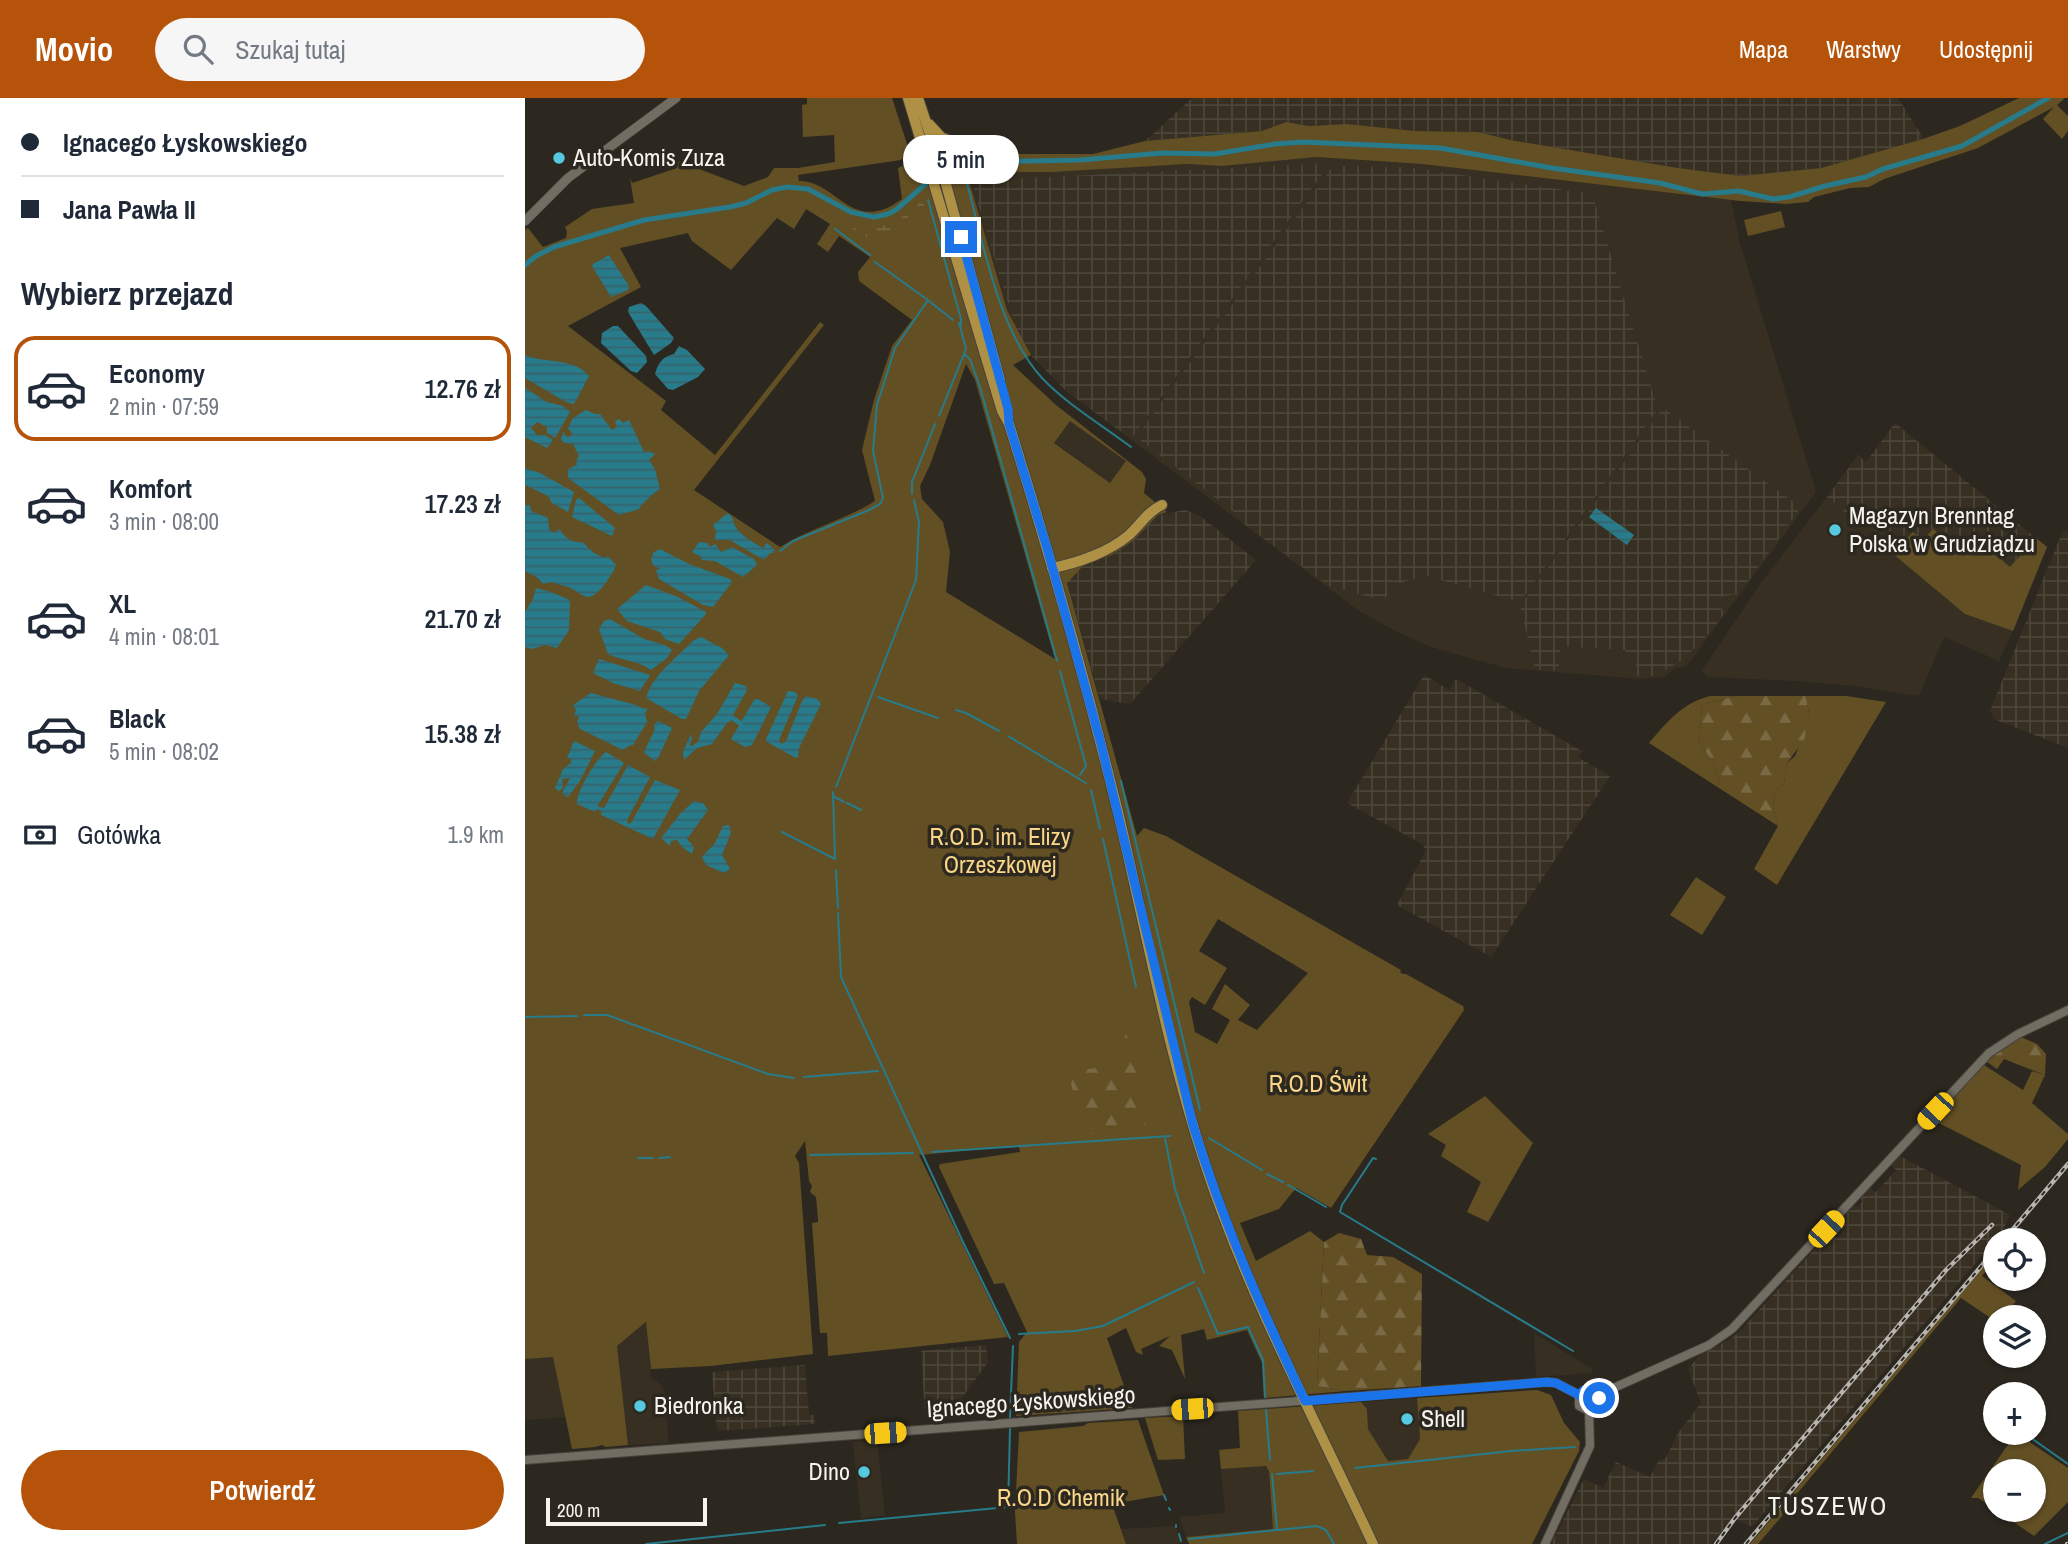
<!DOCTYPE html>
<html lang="pl">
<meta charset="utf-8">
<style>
body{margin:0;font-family:"Archivo Narrow",sans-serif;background:#f6f6f7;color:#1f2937;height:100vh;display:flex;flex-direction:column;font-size:26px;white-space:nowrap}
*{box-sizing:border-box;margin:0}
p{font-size:23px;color:#747a83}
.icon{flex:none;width:38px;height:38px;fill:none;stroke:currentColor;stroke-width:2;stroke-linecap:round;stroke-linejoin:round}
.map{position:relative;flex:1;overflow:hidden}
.sheet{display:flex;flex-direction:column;background:#fff;width:525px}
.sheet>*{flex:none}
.guide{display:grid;align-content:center;height:154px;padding:0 21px;background:#fff}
.controls{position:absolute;left:1458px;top:1130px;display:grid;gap:14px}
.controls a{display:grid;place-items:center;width:63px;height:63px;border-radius:50%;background:#fff;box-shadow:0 2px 5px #0004;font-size:35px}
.scale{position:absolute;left:21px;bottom:18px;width:161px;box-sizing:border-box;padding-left:7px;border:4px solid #f7f4ef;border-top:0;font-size:19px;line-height:24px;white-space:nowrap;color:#f7f4ef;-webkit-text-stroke:5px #2c2820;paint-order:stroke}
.end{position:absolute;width:32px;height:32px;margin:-16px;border:9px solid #1a73e8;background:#fff;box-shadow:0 0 0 4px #fff}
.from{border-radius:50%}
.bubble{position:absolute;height:49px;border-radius:24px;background:#fff;box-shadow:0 2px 5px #0004;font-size:23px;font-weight:600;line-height:49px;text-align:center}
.car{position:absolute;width:21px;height:42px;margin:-21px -10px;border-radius:9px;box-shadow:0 0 5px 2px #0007;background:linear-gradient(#f5c518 24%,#345 0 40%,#f5c518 0 76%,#345 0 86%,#f5c518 0)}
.guide b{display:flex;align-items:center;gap:24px;height:66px;font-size:26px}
.guide b+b{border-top:2px solid #e0e1e3}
.guide i{width:18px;height:18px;background:#1f2937}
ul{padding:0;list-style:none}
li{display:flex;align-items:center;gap:21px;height:105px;margin:0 14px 10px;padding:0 7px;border:4px solid transparent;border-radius:21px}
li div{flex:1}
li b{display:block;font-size:26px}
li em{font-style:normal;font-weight:600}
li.active{border-color:#b45309}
li>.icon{width:63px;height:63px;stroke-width:1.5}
h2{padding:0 21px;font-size:32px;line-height:84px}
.pay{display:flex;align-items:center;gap:18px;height:77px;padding:0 21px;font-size:26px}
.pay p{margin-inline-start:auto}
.cta{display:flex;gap:14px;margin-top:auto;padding:14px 21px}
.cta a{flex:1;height:80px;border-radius:42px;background:#b45309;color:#fff;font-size:28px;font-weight:600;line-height:80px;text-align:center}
header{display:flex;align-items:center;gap:42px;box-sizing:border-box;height:98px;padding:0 35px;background:#b45309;color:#fff}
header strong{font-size:33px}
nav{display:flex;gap:38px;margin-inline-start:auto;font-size:24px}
.search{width:490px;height:63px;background:#f6f6f7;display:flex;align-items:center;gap:18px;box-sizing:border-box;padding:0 24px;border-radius:38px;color:#747a83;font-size:26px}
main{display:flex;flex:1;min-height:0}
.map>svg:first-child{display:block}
.built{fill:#373022}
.industrial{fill:url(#industrial-grid)}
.green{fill:#624f24;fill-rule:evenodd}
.forest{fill:url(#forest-firs)}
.wetland{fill:url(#wetland-marsh)}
.water{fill:url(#water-rules)}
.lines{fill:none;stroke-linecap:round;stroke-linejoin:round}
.stream{stroke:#277b8b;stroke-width:2}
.canal{stroke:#277b8b;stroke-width:5}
.tertiary-casing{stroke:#46433c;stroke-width:10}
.secondary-casing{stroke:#46433c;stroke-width:10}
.primary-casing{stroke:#46433c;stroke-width:12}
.tertiary{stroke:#716d63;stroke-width:8}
.secondary{stroke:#716d63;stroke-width:9}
.primary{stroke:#af9145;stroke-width:10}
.rail-casing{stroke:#b8b5af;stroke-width:4.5}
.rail{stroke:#2c2820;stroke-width:2;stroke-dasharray:5;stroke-linecap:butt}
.route{stroke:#1a73e8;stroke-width:9}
.poi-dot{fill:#56c9e0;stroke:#2c2820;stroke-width:2.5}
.labels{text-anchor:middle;stroke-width:7;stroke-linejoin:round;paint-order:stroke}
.poi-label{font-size:24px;fill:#f7f4ef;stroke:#2c2820;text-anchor:start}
.park-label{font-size:24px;fill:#fbd688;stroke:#2c2820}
.street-label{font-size:24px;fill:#f7f4ef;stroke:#2c2820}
.neighbourhood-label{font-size:26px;letter-spacing:2px;fill:#f7f4ef;stroke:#2c2820}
</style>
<header>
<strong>Movio</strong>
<div class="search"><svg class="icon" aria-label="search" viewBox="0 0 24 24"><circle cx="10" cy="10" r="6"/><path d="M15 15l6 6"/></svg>Szukaj tutaj</div>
<nav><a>Mapa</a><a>Warstwy</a><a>Udostępnij</a></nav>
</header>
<main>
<section class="sheet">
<div class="guide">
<b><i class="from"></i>Ignacego Łyskowskiego</b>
<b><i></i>Jana Pawła II</b>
</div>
<h2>Wybierz przejazd</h2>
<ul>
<li class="active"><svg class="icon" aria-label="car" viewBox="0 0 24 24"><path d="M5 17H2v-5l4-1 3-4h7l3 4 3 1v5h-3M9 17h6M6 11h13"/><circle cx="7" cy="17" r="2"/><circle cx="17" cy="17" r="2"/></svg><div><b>Economy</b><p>2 min · 07:59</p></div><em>12.76 zł</em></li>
<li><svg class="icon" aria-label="car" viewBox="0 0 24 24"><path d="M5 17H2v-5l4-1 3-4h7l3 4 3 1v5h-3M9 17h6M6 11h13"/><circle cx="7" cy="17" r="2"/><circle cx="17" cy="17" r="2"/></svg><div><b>Komfort</b><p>3 min · 08:00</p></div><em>17.23 zł</em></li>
<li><svg class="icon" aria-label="car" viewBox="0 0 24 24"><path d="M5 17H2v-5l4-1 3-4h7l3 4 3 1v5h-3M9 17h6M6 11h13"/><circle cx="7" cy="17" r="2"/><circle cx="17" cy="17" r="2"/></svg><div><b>XL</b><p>4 min · 08:01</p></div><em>21.70 zł</em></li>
<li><svg class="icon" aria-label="car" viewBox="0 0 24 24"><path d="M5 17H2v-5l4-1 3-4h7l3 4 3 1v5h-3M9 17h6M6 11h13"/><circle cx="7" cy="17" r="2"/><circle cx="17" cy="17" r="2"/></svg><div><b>Black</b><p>5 min · 08:02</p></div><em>15.38 zł</em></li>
</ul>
<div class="pay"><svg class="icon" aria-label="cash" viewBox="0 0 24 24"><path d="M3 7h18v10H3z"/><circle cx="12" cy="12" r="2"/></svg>Gotówka<p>1.9 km</p></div>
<div class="cta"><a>Potwierdź</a></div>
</section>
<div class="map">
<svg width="1543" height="1446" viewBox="0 0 1543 1446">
<defs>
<pattern id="industrial-grid" width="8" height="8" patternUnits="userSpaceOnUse" patternTransform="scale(1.75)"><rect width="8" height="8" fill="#373022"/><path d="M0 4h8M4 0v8" fill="none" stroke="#4b4438"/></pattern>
<pattern id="forest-firs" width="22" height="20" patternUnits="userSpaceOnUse" patternTransform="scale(1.75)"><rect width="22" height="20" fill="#624f24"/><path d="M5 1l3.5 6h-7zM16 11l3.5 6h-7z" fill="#796944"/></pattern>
<pattern id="wetland-marsh" width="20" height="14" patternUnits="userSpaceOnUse" patternTransform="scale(1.75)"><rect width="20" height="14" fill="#624f24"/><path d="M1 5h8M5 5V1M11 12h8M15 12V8" fill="none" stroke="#796944"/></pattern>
<pattern id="water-rules" width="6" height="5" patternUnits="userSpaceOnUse" patternTransform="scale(1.75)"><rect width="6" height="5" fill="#277b8b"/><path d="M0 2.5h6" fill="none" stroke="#38626a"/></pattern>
</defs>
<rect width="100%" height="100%" fill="#2c2820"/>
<path class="built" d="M791,59L897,66L1206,102L1215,145L1291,394L1161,569L1150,570L1139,579L1116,581L981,570L906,549L872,534L834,513L541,293L506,257L482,212L442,76L662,66L697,68Z
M545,322L601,363L585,385L529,344Z
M1302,399L1440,516L1488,533L1474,563L1419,539L1394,598L1330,588L1270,583L1182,579L1177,572L1238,482Z
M122,1224L126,1281L132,1283L139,1291L144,1345L103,1347L92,1248Z
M1009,1235L1067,1271V1275L1011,1279Z
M28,1258L41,1319L0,1322V1261Z
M892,1300L895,1341L883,1361L863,1363L843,1331L842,1311L836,1304Z
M352,1343L360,1417L336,1420L328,1344Z
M740,1368L744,1372L748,1431L661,1439L654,1419L700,1415L696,1371Z
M650,1428L656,1446H601L596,1431Z"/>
<path class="industrial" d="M667,0H1373L1399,41L1296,70L1216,78L1153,70L985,42L953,34L890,33L822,26L784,28L761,24L737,33L620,43Z
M805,65L606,341L541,293L496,247L446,83Z
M808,68L881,69L1067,96L1133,311L995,504L901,478L867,487L859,503L802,487L716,424L713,417L611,339Z
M1138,310L1276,409L1214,496L1198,498L1195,501L1192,507L1198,512V517L1189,530L1158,562L1128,578H1110L1111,561L1099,552L1035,548L1034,573L1010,571L995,508Z
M1370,325L1522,449L1488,533L1440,516L1302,399L1333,357L1341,364Z
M660,412L675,418L731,462L605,606L575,601L542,484L559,467L587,457L608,443L633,417Z
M1538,432L1543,434V650L1469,621L1465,613Z
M899,577L924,592L930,582H933L1057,653L1054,660L1085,678L966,859L872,807L901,752L897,746L822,705Z
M1375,1058L1485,1117L1477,1134L1227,1429L1208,1420L1186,1446H1026L1059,1381L1078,1390L1091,1364L1125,1379L1134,1362L1140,1361L1153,1335L1176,1305L1163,1271L1175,1257L1207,1240L1215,1233L1329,1108H1334L1337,1104L1336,1100L1345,1090L1350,1095L1371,1072L1366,1067Z
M461,1247L463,1264L426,1315L400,1317L396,1253Z
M280,1267L284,1317H289L290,1326L192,1333L187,1274Z"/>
<path class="green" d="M282,0H367L383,49L384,54L376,62L273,77L274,83C313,83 326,138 377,101L373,70L393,61L439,56H568L620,43L737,33L761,24L784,28L822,26L890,33L953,34L985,42L1153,70L1216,78L1296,70L1398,41L1435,28L1494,0H1540L1532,7L1543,18V33L1537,41L1518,21L1529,9L1453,50L1359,81L1344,89L1325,90L1289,99L1283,104L1261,106L1215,103L897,66L791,59L697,68L662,66L526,74H439L442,76L482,212L506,257L488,267L531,307L617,374L621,381L619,395L642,414L633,417L608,443L587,457L559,467L542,485L612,738L619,730L641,738L876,872L875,874L878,876H881L938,908L939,912L806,1110L771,1090L754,1111L715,1125L731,1163L785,1133L799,1144L792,1288L821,1293L739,1300L737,1265L722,1232L682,1242L679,1231L656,1237L660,1281L647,1252L634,1248L645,1238L616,1251L618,1257L611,1254L601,1230L582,1240L607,1310L491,1318L494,1244L502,1234L479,1185L469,1186L414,1069L415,1066L495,1054L494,1048L394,1057L483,1239L303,1258L302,1235H295L287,1125L293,1124V1121L291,1099L285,1094L287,1088L284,1083L280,1043L270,1058L274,1065L288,1256L186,1268L126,1271L121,1224L92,1248L103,1347L81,1349L77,1347L70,1349L47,1351L28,1259L0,1261V132L3,130L18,149L41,140L42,134L40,129L67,111L109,105L105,80L107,85L152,70L153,63L219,88L243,79L249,70H273L310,64L309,37L278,39L277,7L282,6ZM281,111L305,126L292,146L303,154L314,138L345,159L333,174L334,183L387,222L367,248L349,302L337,352L350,403C320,422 285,430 255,449L169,392L299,227L295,224L190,357L136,312L141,303L43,228L116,189L95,150L163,135L167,143L206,172L252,120L269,131ZM441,266L450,282L530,561L421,494L425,454L418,424L397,401L395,388L405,367ZM545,323L601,363L585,385L529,345ZM693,821L783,875L732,932L713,922L725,907L700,886L687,911L705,922L692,946L670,934L664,904L667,899L680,907L702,870L674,853Z
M1256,113L1260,129L1223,138L1219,122Z
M1408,431L1434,451L1447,438L1485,469L1511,440L1522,449L1488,533L1440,516L1367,455L1388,434L1398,442Z
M1185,598H1210L1177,607L1174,645C1185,660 1194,671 1194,690L1124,645C1142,624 1157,605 1185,598Z
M1281,598H1321L1361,604L1252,787L1229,771L1253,728L1248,709L1250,693L1259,685L1262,665L1270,658L1285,621Z
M1171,779L1201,799L1177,837L1145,817Z
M1459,967L1498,992L1507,973L1520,977L1507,1005L1543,1036V1041L1520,1069L1493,1092L1496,1067L1408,1022Z
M960,998L1008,1045L963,1124L942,1114L956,1084L916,1058L921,1047L903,1036Z
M1470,1155V1162L1457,1178L1491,1203L1478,1220H1470V1223L1436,1200L1270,1398L1262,1412L1233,1446H1225Z
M1012,1292L1026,1297L1039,1325L1055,1344L1054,1353L1007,1446H664L661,1439L748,1431L744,1373L741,1368L696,1371L694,1352L715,1350L713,1313L836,1304L842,1311L843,1331L863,1363L883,1361L895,1341L892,1300Z
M658,1318L660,1361L633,1362L620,1320Z
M613,1322L639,1397L587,1406L601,1446H492L490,1414L494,1334L558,1328L563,1325Z
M1491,1335L1543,1370V1404L1509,1438L1471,1412H1508V1374H1470V1411L1453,1400H1446Z"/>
<path class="forest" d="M1210,598H1281L1285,621L1279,642L1262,665L1259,685L1250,693L1248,709L1253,728L1194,690C1194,671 1185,660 1174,645L1177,607Z
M591,931L600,935L605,943L602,952C610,966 620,964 606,982C605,1002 623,1006 620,1027L612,1033L567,1036C557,1029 549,998 546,985C549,972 559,972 570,970V966L565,953L578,959L583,957L592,961L596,958L597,953L585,942L580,949L573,950L571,945L575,942L577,933Z
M1496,939L1512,946L1521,956L1520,977L1479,961L1472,971L1462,964L1478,949Z
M814,1135L836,1141L842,1157L868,1159L897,1176L896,1288L821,1293L792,1288L799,1144Z"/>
<path class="wetland" d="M398,101L399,110L396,119L354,146L328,131V128L330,127C353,138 384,118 398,101Z"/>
<path class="water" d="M84,157L104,188L103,192L86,199L67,168L68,166Z
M116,205L121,208L149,240L146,245L129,257L103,214L104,209Z
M88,228H93L121,258L122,264L112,275L106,273L76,245L77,235Z
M154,248L162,252L180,271L173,279L148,292L143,291L130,276C133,265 138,258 149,256Z
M0,257C20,266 49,259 64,278L49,306L41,304L0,280Z
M0,290L22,304L38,308L45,314L30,340L22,335V329L12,324L6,330L12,337H20L28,342L22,350L0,339Z
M61,312L70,316H75L87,332L92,329L90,323L94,321L98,325L104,322L119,354L124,353L130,356L124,362L130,371L135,391C130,394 117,405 114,411L94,417L43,380V371L52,367L51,363L54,358L48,346L39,345L36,341L38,334L42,339L48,337L43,330L48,320Z
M0,370L15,375L49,394L43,414L27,405L23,398L0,387Z
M54,400L90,430L87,438L47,419L51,402Z
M0,407H5L6,413L23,420L24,431L29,435L35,431C37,439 50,446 57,444L69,455L80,460L83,458L91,467C88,476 72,500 63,499C55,498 50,491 43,489C37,487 33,487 27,484L18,486L13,480L0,473Z
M1071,410L1109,437L1102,447L1064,419Z
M203,415C210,421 207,424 212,431C217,438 230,446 238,450L242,445L251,453H247L248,455H245L240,461L235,460L205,442H190L191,433L188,427Z
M174,444L182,445L185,449L190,446L196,454L207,449L229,461L232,467L218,479L190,463L177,462L175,458L167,454Z
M135,451L164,466L205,481L207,484L188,509L178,507L134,481L131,472L135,471L128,467L126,461L129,454Z
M121,487L153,499L181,514V516L154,546L140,541L135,534L102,523L92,511Z
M11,490L26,494L45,502L44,532L32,550L20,547L7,551L0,549V514L8,501Z
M85,521L119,541L140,547L147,552L142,560L126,572C112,562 97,563 83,556L74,531L79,523Z
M176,539L197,550L204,557L174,593L161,621H157L121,600C127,578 152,559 168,543Z
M74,561L125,577L115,593L88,585L68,575Z
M210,585L221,588L222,592L208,617L209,621L202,625L187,646L172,650L159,662L158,654L166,636L167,642L164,647L167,648L173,644L176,634L192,616Z
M263,593L270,594L273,598L254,642L256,646L261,643L277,603L281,598L292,601L296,606L274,650L273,659L271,660L242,644L241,641Z
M66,595L111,607L119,611L123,610L120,615L122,624L108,647H105L98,652L55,631L52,625L54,618H49L51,612L48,607Z
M233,601L246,609L227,647L220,649L206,641L229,602Z
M133,623L147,630L133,660L129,663L119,654L130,631L129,627Z
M49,643L70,653L55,683L43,699L37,695L45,680L37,681L38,690L34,693L30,690L38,671L46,665V661L42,660Z
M81,654L99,665L73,707L74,709L79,710L103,667L125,679L102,722L103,726L106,725L130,682L155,692L128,741L76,717L77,714L72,711L70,714L52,706C51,694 71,661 81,654Z
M169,703L178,705L183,712L162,741L169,749L167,756L157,749L152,742L146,743L145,748L136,740L155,716Z
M204,727L206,735L197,757L205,771L199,775L181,767L177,759L190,745L198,728Z"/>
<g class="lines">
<path class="stream" d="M440,78C458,142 472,232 518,281C544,308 577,327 606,349
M403,102L436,221V228
M310,131L345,157
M404,203L428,222
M439,256L445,261L455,289L532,563
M414,318L441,251L434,225
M387,396V384L410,326
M255,453L268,443L344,412L355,406L358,400L348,353L352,307L370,250L403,202L350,164
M535,573L561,668L555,677
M353,599L413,620
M431,612L441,615L474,633
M483,638L561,685
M596,683L675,1012
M311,689L391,482L394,424L389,402
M566,692L575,731
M308,698L319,704
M322,705L336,712
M257,734L310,761L308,694
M578,741L611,889
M311,772L313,810
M313,815L316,879L437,1142L485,1240
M59,917H82L243,976L269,980
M0,919L52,918
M279,979L353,973
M640,1040L650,1091L679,1175
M684,1040L737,1072
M407,1054L645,1038
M285,1057L388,1055
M113,1060H128
M134,1060L145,1059
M851,1061L848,1060L817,1107L815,1114L1048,1253
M742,1076L758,1084
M763,1087L801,1109
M673,1190L693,1236L723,1229L738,1262L740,1299
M494,1236L550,1233L578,1228L669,1184
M741,1312L745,1362
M485,1319L488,1248
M1499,1335L1543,1366
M830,1370L986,1353L1050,1349
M747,1376L752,1431
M752,1376L788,1373
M639,1397L641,1402
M644,1410L645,1412
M314,1425L483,1409L485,1331
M651,1427V1429
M654,1436L656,1443
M664,1441L792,1428L801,1432L809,1446
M121,1446L300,1427
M1520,1446L1543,1435"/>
<path class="canal" d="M0,167L11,158L29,149L119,122L205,109L221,105L247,92L262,89L283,91L326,114L349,119L363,116L372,111L413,75L443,64L555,62L637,55L690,56L750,46L778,44L915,50L1027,70L1135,85L1177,96L1214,93L1248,101L1264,99L1300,88L1341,79L1358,71L1437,48L1523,0
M209,621L215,625"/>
<g class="tertiary-casing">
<path id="tertiary" d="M1054,1297V1308L1064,1313
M1054,1297L1063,1291L1073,1297
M1073,1297L1184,1247L1207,1231L1464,955L1493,936L1543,912
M1064,1313L1073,1307V1297
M0,1362L1022,1284L1031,1285L1054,1297
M1020,1446L1065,1348L1064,1313"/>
</g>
<g class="secondary-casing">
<path id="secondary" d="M0,123L43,80L151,0"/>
</g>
<g class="primary-casing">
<path id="primary" d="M383,0L477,313L484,326C524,454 561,584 593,714C621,832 642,951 680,1066C723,1197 790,1321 848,1446
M393,0L419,79L475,282
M404,26L416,39L435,47
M527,470C553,465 584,454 604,437C615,427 623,413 637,407"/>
</g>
<use href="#tertiary" class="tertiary"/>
<use href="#secondary" class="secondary"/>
<use href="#primary" class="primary"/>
<g class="rail-casing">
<path id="rail" d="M1478,1143L1543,1066
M1191,1446L1210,1420L1421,1172L1467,1127
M1221,1446L1470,1152
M1542,1446H1543"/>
</g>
<use href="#rail" class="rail"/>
</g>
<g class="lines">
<path class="route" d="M436,139L483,311L484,326L522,450L576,646L668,1027C697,1122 737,1213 780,1303L1022,1284L1031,1285L1054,1297L1059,1292H1067L1074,1300"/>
</g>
<g class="poi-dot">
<circle cx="34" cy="60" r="7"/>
<circle cx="1310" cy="432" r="7"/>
<circle cx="115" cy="1308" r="7"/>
<circle cx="882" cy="1321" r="7"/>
<circle cx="339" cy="1374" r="7"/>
</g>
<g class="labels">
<g class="poi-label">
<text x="48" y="68">Auto-Komis Zuza</text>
<text x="1324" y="426">Magazyn Brenntag<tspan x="1324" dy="28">Polska w Grudziądzu</tspan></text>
<text x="129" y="1316">Biedronka</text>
<text x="896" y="1329">Shell</text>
<text x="325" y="1382" text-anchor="end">Dino</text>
</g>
<g class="park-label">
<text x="475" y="747">R.O.D. im. Elizy<tspan x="475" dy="28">Orzeszkowej</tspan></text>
<text x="793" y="994">R.O.D Świt</text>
<text x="536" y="1408">R.O.D Chemik</text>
</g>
<g class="street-label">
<text transform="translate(506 1304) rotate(-4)" y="8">Ignacego Łyskowskiego</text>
</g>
<g class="neighbourhood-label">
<text x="1303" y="1417">TUSZEWO</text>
</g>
</g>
</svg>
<div class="controls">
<a><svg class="icon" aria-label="locate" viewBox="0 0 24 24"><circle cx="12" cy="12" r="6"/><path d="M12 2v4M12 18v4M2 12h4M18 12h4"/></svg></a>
<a><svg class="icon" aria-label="layers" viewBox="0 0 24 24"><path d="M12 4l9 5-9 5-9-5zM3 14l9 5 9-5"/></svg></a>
<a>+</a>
<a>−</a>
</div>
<div class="scale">200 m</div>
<i class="end from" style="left:1074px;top:1300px"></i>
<i class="end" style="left:436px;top:139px"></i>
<div class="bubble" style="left:378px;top:37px;width:116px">5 min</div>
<i class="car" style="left:1410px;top:1013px;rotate:223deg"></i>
<i class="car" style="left:1301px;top:1131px;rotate:43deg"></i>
<i class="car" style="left:667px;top:1311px;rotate:266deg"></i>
<i class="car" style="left:360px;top:1335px;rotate:86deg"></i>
</div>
</main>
